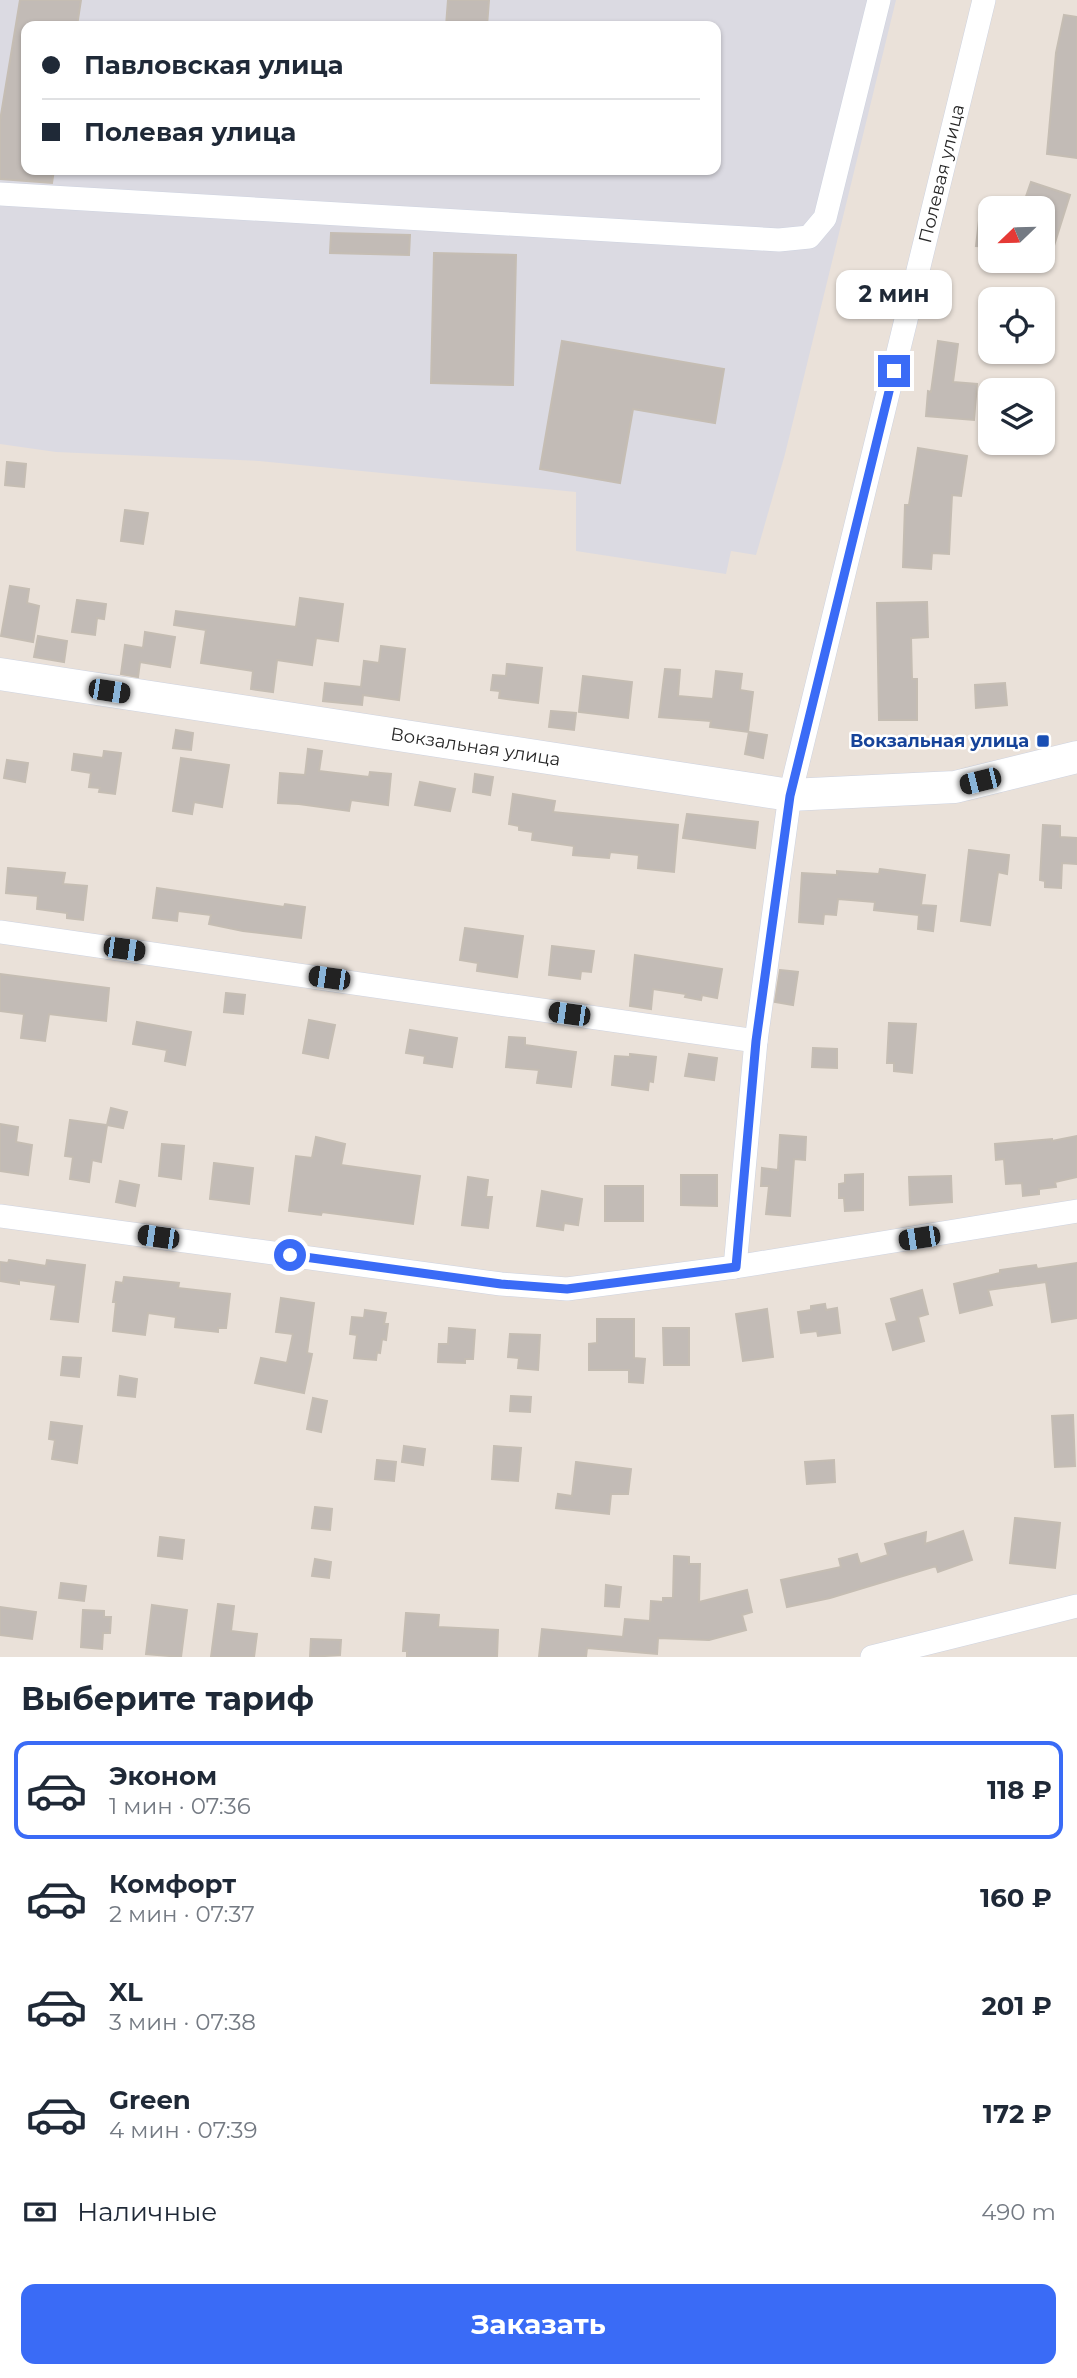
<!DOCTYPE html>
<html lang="ru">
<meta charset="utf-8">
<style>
body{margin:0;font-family:Montserrat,sans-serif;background:#f6f6f7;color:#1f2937;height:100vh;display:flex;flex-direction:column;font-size:26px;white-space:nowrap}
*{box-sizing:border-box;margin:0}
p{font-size:23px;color:#747a83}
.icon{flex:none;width:38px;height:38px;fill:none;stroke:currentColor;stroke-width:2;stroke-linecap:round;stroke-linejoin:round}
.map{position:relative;height:1657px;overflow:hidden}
.sheet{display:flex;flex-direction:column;background:#fff;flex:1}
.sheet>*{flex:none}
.top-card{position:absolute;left:21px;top:21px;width:700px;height:154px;border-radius:14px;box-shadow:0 2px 5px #0004;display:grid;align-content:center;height:154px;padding:0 21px;background:#fff}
.needle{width:46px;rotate:247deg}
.buttons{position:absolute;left:978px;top:196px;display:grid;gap:14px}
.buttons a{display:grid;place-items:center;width:77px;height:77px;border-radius:14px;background:#fff;box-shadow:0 2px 5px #0004;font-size:35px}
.end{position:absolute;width:32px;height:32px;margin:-16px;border:9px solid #3a6bf6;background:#fff;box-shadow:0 0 0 4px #fff}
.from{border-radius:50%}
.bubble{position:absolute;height:49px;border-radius:14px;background:#fff;box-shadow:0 2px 5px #0004;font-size:23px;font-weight:700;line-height:49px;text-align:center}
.car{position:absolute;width:21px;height:42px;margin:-21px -10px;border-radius:9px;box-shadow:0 0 5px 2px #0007;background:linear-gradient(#222 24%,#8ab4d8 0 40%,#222 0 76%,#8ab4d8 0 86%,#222 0)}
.top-card b{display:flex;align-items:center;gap:24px;height:66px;font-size:26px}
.top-card b+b{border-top:2px solid #e0e1e3}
.top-card i{width:18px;height:18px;background:#1f2937}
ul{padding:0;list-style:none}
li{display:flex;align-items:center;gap:21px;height:98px;margin:0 14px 10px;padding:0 7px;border:4px solid transparent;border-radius:14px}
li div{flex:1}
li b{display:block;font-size:26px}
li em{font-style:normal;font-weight:700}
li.active{border-color:#3a6bf6}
li>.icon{width:63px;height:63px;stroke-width:1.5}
h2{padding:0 21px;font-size:32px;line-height:84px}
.pay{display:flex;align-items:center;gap:18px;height:77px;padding:0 21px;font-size:26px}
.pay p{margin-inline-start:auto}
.primary-button{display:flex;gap:14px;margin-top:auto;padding:14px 21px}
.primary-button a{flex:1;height:80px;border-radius:14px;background:#3a6bf6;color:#fff;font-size:28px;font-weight:700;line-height:80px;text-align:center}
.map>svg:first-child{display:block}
.industrial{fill:#dbdae2;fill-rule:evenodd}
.building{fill:#c2bbb6;stroke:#c5bdb3;stroke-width:2}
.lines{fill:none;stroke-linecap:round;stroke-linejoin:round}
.street-casing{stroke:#ced3e0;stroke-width:24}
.secondary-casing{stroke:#ced3e0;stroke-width:33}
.street{stroke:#fff;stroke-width:23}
.secondary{stroke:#fff;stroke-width:32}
.route{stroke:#3a6bf6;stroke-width:9}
.transit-dot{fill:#1a4fb4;stroke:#fff;stroke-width:2.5}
.labels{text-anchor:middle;stroke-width:5;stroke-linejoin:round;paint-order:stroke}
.street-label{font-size:18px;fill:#272727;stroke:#fff}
.transit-label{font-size:18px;font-weight:bold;fill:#164399;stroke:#fff;text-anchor:end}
</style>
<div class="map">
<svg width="1077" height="1657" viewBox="0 0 1077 1657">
<rect width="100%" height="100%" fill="#eae1d9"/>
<path class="industrial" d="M0,0H896L785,454L756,555L731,551L726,574L576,551V492L259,461L56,452L0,444ZM26,26H716V170H26Z"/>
<path class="building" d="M20,0H81L77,26H26V170H54L52,183L0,179V121Z
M448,0H489L487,26H446Z
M1064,15L1077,17V158L1047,154L1056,53Z
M1031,182L1070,195L1046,271H1043V208H1022Z
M981,203H990V247L976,246Z
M331,233L410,235L409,255L330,253Z
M434,253L516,255L513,385L431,383Z
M562,341L724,369L715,423L633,409L620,483L540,469Z
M938,341L958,344L953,382L977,384L974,420L926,416L928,391L931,392Z
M918,448L967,456L961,496L952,495L949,554L932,553L931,569L903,567L905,505H909Z
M7,462L26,464L24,487L5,485Z
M125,510L148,513L143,544L121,541Z
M10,586L29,589L27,603L39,606L33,642L1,636Z
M300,598L343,604L338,641L316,638L312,665L277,660L273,692L251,689L253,671L201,663L206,630L174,625L176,611L296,627Z
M77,600L106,604L104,619L97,618L95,635L72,632Z
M927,602L928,637L911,638L912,679H917V720H879L877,603Z
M145,632L175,637L170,667L140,662L138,677L121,674L125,645L143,648Z
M38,636L67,641L64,662L34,657Z
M381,646L405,649L399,700L363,695L362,705L323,701L325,683L361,687L364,661L379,663Z
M507,664L542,668L538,703L499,698L500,691L491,690L493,675L506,676Z
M665,669L680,670L678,696L713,699L716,671L742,674L740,690L753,692L748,732L710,727L711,721L659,717Z
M583,676L632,682L628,718L579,712Z
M1005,683L1007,705L976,708L975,685Z
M551,711L576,713L574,730L549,727Z
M176,730L193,733L191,750L173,748Z
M749,732L767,735L763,758L745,754Z
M308,749L322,751L319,771L369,777L370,772L391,774L388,805L351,800L349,811L299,804L278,803L280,773L305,775Z
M104,751L121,753L115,794L99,792L100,788L89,787L91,773L72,770L74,754L103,758Z
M181,758L229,765L222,807L194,802L192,814L173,811Z
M7,760L28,763L25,782L4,778Z
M475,774L493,777L490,795L473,792Z
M420,782L455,789L450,811L415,805Z
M513,794L555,801L553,812L678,825L674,872L638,868L639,855L610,852L609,858L573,855L574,846L532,840L533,832L519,830V826L509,824Z
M687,814L758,822L755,848L683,838Z
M1043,825L1060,826V837L1077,838V864L1062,863L1061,888L1045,887V881L1040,880Z
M969,850L1009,855L1007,874L998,872L990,925L961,921Z
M8,868L65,873L63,884L87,886L83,920L67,918V913L37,909L38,896L6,893Z
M880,869L925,875L921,905L936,906L933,931L918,929L919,915L874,910L875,902L838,899L836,915L824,914L823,924L799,922L802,873L837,875V871L879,874Z
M157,888L284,907L285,904L305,907L301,938L243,931L209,924L211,915L178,911L177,921L153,918Z
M465,928L523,936L517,977L477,971L478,963L460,960Z
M552,946L594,951L591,972L581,971L580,979L549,975Z
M635,955L722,969L717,998L702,995L701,1000L685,997L686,994L653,989L651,1009L630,1006Z
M780,970L798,972L793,1005L775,1002Z
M0,974L109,988L106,1021L49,1014L45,1041L21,1038L24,1014L0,1011Z
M226,993L245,995L243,1014L224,1012Z
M309,1020L335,1025L328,1058L303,1053Z
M137,1022L191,1032L185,1065L165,1061L167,1050L133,1044Z
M889,1023L916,1024L912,1073L894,1071V1063H887Z
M410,1030L457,1038L452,1067L424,1063L425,1056L406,1053Z
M509,1037L525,1038V1045L576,1052L571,1087L537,1083L539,1070L506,1067Z
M813,1048L837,1049V1068L812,1067Z
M630,1054L656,1057L653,1082L649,1081L648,1090L612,1085L615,1056L630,1057Z
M689,1054L717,1058L714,1080L685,1076Z
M111,1108L127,1112L123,1128L107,1125Z
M70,1120L107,1125L101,1162L92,1160L89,1182L70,1179L73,1157L65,1156Z
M0,1124L18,1127L16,1142L32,1145L28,1175L0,1171Z
M780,1135L806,1137L805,1160L794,1159L790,1216L766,1214L769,1186H761L762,1168L778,1170Z
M1077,1136V1177L1055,1182L1056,1187L1039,1189V1194L1023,1196L1022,1183L1006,1184L1004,1159L996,1160L995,1144L1052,1139V1141Z
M316,1137L345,1144L341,1165L420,1176L413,1224L322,1212L321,1215L289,1211L296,1156L312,1158Z
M162,1144L184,1146L181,1179L159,1176Z
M214,1163L253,1168L249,1204L210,1199Z
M863,1174V1210L845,1211L844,1198H839V1184L845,1183V1175Z
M681,1175H717V1206L681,1205Z
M951,1176L952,1202L910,1205L909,1177Z
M468,1177L488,1180L486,1197H492L488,1228L462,1225Z
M120,1181L139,1185L135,1206L116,1202Z
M605,1186H643V1221H605Z
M542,1191L582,1199L578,1225L564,1223L563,1230L537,1226Z
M9,1260L46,1266L47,1260L85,1265L78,1322L51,1319L56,1285L19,1280V1284L0,1281V1262L8,1263Z
M1077,1263V1318L1052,1322L1046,1282L988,1290L992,1305L960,1313L954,1284L1000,1273V1270L1036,1265L1037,1269Z
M124,1277L179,1283L178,1288L230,1294L226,1328H218V1332L175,1327L176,1317L148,1313L145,1335L113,1331L116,1302H113L116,1282L123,1283Z
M922,1290L928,1314L918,1317L924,1341L893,1350L886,1324L897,1321L891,1299Z
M281,1298L314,1303L307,1353L312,1354L304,1393L255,1383L261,1358L287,1363L293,1334L276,1332Z
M825,1304L826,1310L837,1308L840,1333L818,1336L817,1331L801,1333L798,1312L811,1310V1306Z
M767,1309L773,1357L743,1361L736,1314Z
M365,1310L386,1313L384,1324H388L386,1340L382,1339L380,1353L377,1352L376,1360L354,1358L357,1335L350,1334L352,1317L364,1318Z
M597,1319H634V1358L645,1359L643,1383L629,1382V1370H589V1344L597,1343Z
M449,1328L475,1330L473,1359H465V1363L438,1362L439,1344H448Z
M663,1328H689V1365H664Z
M510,1334L540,1335L538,1370L518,1368L519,1358L508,1357Z
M63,1357L81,1358L79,1377L61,1375Z
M120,1376L137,1379L135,1397L118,1395Z
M511,1396L531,1397L530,1412L510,1411Z
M313,1398L327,1401L321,1432L307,1429Z
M1073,1415L1075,1466L1055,1467L1052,1416Z
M51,1422L82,1426L77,1463L52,1459L55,1440L49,1439Z
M404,1446L425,1449L423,1465L402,1462Z
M494,1446L521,1448L518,1481L492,1479Z
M377,1460L396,1462L394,1481L375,1479Z
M834,1460L835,1482L807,1484L805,1462Z
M576,1462L631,1469L628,1494H611L609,1514L556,1508L558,1494L572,1496Z
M315,1507L332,1509L330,1530L312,1528Z
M1015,1518L1060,1523L1055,1568L1010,1563Z
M963,1531L972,1560L938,1572L936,1566L830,1598L787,1607L781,1580L841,1567L839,1559L857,1554L860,1564L888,1555L885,1544L926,1532L925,1544Z
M160,1537L184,1540L182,1559L158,1556Z
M674,1556L689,1557V1564H700L699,1602L747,1590L752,1612L742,1615L746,1630L709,1640L658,1638L657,1654L587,1648L586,1657H539L542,1629L623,1637L625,1619L650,1621L651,1601L663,1602V1598H673Z
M315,1559L331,1562L329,1578L312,1576Z
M61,1583L86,1586L84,1601L59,1598Z
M606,1585L621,1587L619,1607L605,1606Z
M218,1604L234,1606L231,1631L257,1634L254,1657H211Z
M152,1605L187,1610L181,1657L146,1654Z
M0,1607L36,1612L32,1639L0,1635Z
M83,1610L104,1611V1617H111L110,1633H103L102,1649L81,1647Z
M406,1613L439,1615L438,1627L498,1630L497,1657H407V1651H403Z
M311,1639L341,1640L340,1655L310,1657Z"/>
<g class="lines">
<g class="street-casing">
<g id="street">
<path d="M0,194L779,240L809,237L825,218L879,0"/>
<path d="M0,932L756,1041"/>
<path d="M0,1216L501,1284L567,1289L735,1267L1077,1211"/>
<path id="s1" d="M735,1267L756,1041L790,795L984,0"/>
<path d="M872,1657L1077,1606"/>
</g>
</g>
<g class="secondary-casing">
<g id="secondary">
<path id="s2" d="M0,674L790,795L955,787L1077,757"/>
</g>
</g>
<use href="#street" class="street"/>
<use href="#secondary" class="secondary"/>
</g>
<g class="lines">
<path class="route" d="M290,1255L501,1284L567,1289L736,1267L756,1041L790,796L894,371"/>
</g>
<rect class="transit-dot" x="1036" y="734" width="14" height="14" rx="3.5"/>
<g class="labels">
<g class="street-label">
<text dy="6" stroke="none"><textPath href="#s1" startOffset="1115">Полевая улица</textPath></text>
<text dy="6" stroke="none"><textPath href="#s2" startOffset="481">Вокзальная улица</textPath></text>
</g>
<g class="transit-label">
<text x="1029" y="747">Вокзальная улица</text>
</g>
</g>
</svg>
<div class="buttons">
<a><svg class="needle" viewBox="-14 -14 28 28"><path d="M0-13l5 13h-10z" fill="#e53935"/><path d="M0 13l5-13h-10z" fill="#747a83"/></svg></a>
<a><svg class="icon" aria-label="locate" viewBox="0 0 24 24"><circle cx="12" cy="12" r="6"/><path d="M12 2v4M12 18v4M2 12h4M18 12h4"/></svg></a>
<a><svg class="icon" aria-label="layers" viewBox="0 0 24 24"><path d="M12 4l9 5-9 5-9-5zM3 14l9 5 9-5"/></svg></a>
</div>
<i class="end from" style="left:290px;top:1255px"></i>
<i class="end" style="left:894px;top:371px"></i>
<div class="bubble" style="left:836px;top:270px;width:116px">2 мин</div>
<i class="car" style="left:109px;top:691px;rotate:99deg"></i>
<i class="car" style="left:980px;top:781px;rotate:256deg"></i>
<i class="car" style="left:124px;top:949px;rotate:98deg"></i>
<i class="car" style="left:329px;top:978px;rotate:278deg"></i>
<i class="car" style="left:569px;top:1014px;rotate:278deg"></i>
<i class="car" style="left:158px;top:1237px;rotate:278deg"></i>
<i class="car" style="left:919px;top:1238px;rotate:261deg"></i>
<div class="top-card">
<b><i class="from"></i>Павловская улица</b>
<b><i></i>Полевая улица</b>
</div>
</div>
<section class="sheet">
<h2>Выберите тариф</h2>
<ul>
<li class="active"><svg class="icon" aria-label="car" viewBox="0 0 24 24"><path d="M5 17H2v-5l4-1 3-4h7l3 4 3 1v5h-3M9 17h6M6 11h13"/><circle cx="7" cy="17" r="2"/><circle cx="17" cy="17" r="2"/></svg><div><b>Эконом</b><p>1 мин · 07:36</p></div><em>118 ₽</em></li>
<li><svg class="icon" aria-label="car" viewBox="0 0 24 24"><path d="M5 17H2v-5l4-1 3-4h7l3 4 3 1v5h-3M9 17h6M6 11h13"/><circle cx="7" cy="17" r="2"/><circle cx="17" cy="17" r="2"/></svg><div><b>Комфорт</b><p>2 мин · 07:37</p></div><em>160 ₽</em></li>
<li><svg class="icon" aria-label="car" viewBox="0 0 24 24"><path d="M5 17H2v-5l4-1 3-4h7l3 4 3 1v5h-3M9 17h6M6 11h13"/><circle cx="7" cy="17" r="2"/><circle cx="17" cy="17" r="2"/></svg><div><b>XL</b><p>3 мин · 07:38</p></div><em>201 ₽</em></li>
<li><svg class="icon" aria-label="car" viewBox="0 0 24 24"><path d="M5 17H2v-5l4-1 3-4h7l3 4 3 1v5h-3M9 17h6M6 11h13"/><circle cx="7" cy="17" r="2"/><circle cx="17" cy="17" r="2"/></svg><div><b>Green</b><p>4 мин · 07:39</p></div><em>172 ₽</em></li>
</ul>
<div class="pay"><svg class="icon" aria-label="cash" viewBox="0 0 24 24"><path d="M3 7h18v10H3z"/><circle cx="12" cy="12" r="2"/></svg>Наличные<p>490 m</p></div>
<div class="primary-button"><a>Заказать</a></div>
</section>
